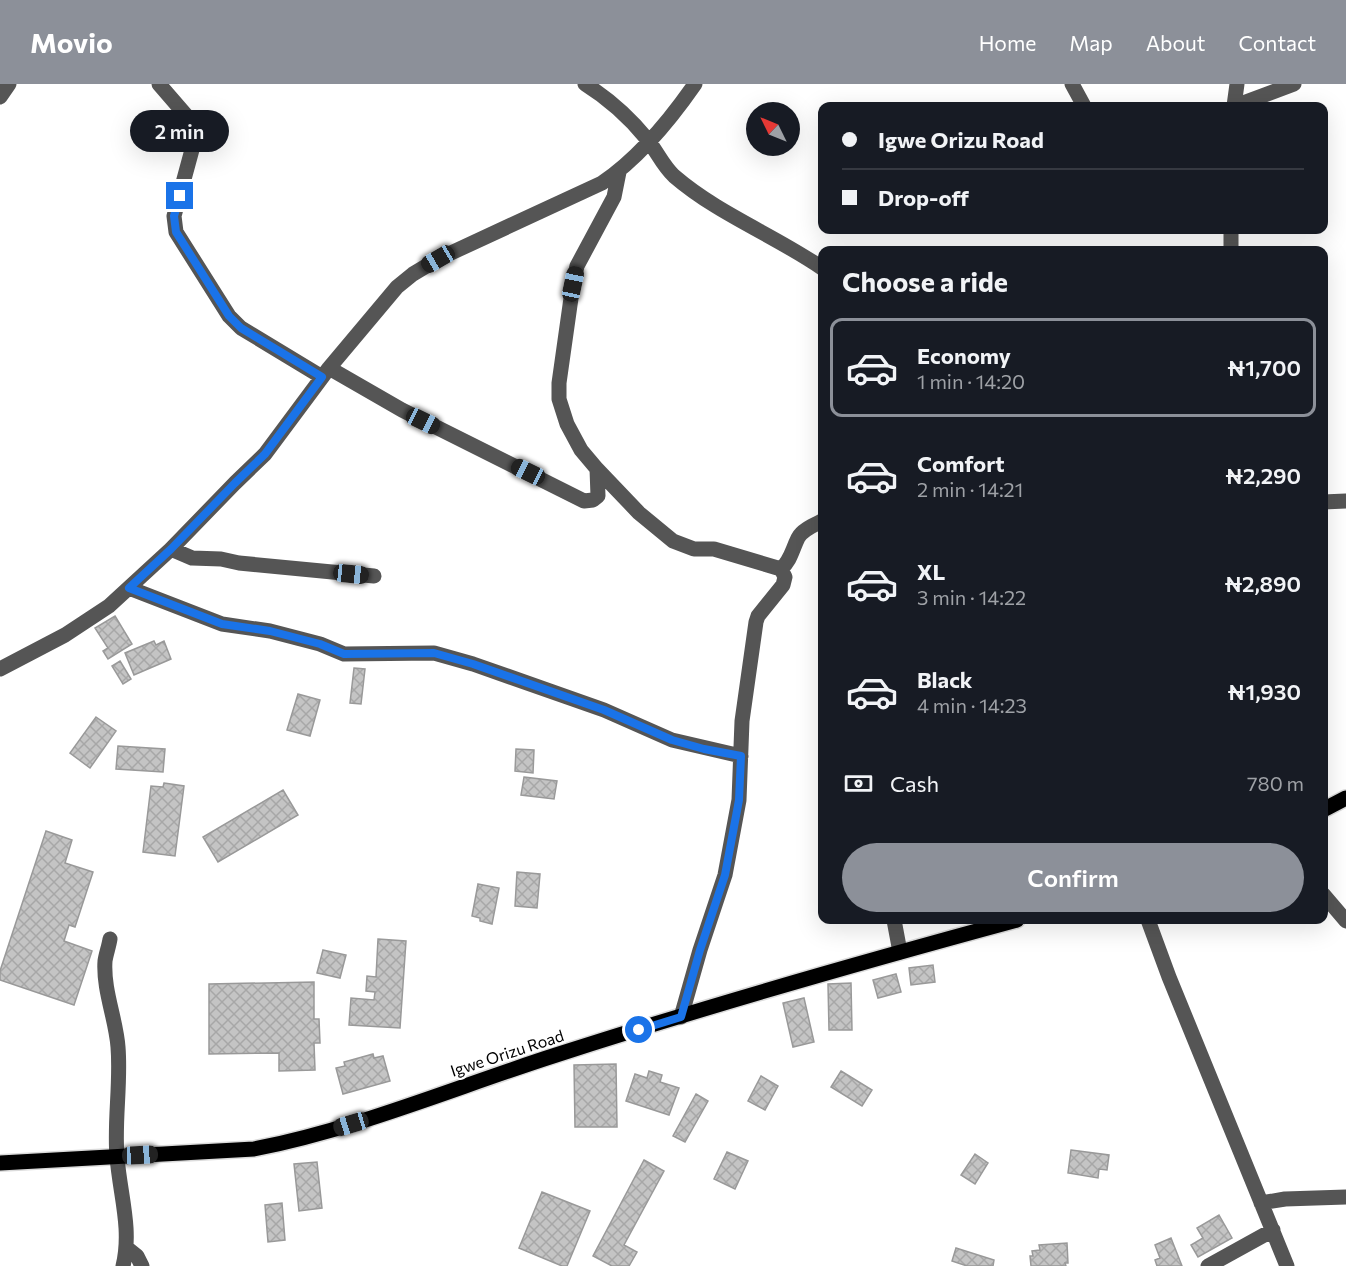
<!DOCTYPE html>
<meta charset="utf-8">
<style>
body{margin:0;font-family:Commissioner,sans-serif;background:#20242c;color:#f1f3f6;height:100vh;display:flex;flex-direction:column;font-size:22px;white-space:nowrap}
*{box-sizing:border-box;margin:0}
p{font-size:20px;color:#9ea1a6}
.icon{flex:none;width:33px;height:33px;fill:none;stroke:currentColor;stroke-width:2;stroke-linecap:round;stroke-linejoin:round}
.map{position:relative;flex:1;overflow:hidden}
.panel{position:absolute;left:818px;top:162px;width:510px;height:678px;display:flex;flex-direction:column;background:#171b24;border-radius:12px;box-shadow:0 6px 24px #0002}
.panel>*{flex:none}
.guide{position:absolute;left:818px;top:18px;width:510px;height:132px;border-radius:12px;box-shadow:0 6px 24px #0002;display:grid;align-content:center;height:132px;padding:0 24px;background:#171b24}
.needle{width:39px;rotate:313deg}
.tools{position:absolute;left:746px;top:18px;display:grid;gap:12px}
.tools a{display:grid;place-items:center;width:54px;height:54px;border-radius:50%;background:#171b24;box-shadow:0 6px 24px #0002;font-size:30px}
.end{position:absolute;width:27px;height:27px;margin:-14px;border:8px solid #1a73e8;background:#fff;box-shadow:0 0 0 3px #fff}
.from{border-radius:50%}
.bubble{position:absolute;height:42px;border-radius:21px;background:#171b24;box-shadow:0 6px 24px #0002;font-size:20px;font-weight:600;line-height:42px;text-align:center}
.car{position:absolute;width:18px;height:36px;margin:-18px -9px;border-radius:8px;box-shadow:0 0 4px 2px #0007;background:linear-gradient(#222 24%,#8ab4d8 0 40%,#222 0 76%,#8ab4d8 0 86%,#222 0)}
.guide b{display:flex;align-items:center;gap:21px;height:57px;font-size:22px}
.guide b+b{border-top:2px solid #363941}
.guide i{width:15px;height:15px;background:#f1f3f6}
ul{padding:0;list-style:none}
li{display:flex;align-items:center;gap:18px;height:99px;margin:0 12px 9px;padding:0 12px;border:3px solid transparent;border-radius:12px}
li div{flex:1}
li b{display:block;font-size:22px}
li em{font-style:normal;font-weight:600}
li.active{border-color:#8c9099}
li>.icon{width:54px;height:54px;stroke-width:1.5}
h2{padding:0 24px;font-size:27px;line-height:72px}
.pay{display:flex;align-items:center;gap:15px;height:66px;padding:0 24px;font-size:22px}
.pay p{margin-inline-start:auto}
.cta{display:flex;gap:12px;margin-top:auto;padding:12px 24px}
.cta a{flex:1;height:69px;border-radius:36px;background:#8c9099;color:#fff;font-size:24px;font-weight:600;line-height:69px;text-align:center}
header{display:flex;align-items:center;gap:36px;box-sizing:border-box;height:84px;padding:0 30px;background:#8c9099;color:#fff}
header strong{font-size:28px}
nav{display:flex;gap:33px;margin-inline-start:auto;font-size:21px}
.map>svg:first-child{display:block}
.building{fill:url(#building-cross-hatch);stroke:#999;stroke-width:1.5}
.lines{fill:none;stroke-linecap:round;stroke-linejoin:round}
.major-casing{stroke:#dbdbdb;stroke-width:18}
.minor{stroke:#555;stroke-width:15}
.major{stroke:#000;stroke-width:15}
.route{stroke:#1a73e8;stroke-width:8}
.labels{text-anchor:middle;stroke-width:4.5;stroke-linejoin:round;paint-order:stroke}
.street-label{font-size:16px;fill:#000;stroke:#fff}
</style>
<header>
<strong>Movio</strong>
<nav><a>Home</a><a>Map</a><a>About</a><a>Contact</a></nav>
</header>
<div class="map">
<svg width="1346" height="1182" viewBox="0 0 1346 1182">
<defs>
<pattern id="building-cross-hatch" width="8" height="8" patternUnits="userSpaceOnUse" patternTransform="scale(1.5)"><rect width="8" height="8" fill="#c4c4c4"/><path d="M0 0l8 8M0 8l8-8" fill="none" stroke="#a7a7a7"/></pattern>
</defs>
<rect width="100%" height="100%" fill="#fff"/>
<path class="building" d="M115,532L132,560L108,575L103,567L108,564L95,544Z
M154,557L156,561L164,557L171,575L134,591L125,569Z
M120,577L131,595L123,600L112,582Z
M354,584L365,585L361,620L350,619Z
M298,610L320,616L310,652L287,646Z
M96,633L116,647L90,684L70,669Z
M118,662L165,665L163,688L116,685Z
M516,665L534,666L533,689L515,687Z
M524,693L557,697L554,715L521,711Z
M164,699L184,702L175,772L143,768L151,702L163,703Z
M283,706L298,731L218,778L203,753Z
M46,747L72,756L65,779L93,788L75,843L69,841L64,857L92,867L74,921L0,896V887Z
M517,788L540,790L537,824L515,822Z
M478,800L499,804L492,840L480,837V834L472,832Z
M378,855L406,857L400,944L349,941L351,914L374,916L375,908L366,907L367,892L376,893Z
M323,866L346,871L340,894L317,889Z
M933,881L935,898L911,901L909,884Z
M896,890L901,908L878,914L873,896Z
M314,898V935H319L320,959H314L315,986L279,987V969L209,970V900Z
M851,899L852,946H829L828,900Z
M804,914L814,958L793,963L783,919Z
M373,970L374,974L383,972L390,997L343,1010L336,984L345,982L344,978Z
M616,980L617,1043H575L574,981Z
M649,987L662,991L660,998L679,1004L669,1031L626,1017L635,990L647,994Z
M841,987L872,1006L862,1022L831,1003Z
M761,992L778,1002L765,1026L748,1017Z
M696,1010L708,1017L685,1058L673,1052Z
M1071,1066L1109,1071L1107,1086L1099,1085L1098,1094L1068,1089Z
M727,1068L748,1077L735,1105L714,1095Z
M975,1070L988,1079L975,1100L961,1091Z
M644,1076L664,1087L624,1161L637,1168L629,1182H612L593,1172Z
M317,1078L322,1124L299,1127L294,1080Z
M542,1108L590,1127L567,1182H562L519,1164Z
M282,1119L285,1156L268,1158L265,1121Z
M1219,1131L1232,1154L1198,1173L1191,1161L1203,1154L1197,1144Z
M1171,1154L1182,1182H1157L1155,1176L1160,1174L1155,1161Z
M1067,1159L1068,1179H1065L1066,1182H1031L1030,1172H1033L1032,1167L1040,1166L1039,1161Z
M956,1164L994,1176L993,1182H967L952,1177Z"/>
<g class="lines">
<g class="major-casing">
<path id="major" d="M1323,726L1346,714
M0,1079L254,1065C357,1045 456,1003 556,971C708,922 862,878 1017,836"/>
</g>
<path class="minor" d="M159,0L197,44L196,51L174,132L176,148L229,232L241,244L322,293
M585,0C609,15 629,33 647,55C656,66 663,82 674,92C718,130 774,151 822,184
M1072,0L1084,22
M0,13L9,0
M1234,22L1237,0
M1235,22L1294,0
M619,88L614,113L577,182L573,200L559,299V315L567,340L581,366L597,385L639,429L673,457L694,465H714L781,485
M1231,146V166
M329,284L402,326L584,417L593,416L598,412L597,385
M1323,418L1346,417
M171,465L192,474L221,475L239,479L374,492
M781,485C791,476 792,466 798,454C802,446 814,441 822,437
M129,504L222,540L270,547L320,560L344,570L434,569L473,580L604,626L672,656L741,672
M0,585L65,551L109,522L171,465L235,399L265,370L329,284L397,203L413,190L438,175L602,99C639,74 670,36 695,0
M1323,810L1346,837
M894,836L900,868
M1148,836L1169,893L1287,1182
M110,855C109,862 106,870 105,877C103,906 116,935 118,963C121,1000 114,1037 117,1073C120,1111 132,1145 123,1182
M681,933L700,866L725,791L739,716L742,637L756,538L758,532L783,501L785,493L781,485
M1261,1119L1285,1115L1346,1113
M127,1164L137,1172L142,1182
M1208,1182L1273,1146"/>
<use href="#major" class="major"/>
</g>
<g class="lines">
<path class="route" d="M180,112L174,132L176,148L229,232L241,244L322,293L265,370L235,399L171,465L129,504L222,540L270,547L320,560L344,570L434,569L473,580L604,626L672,656L704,665L741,672L739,716L725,791L700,866L681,933L639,946"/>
</g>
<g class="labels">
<g class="street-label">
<text transform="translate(507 969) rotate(-18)" y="6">Igwe Orizu Road</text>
</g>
</g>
</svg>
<div class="tools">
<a><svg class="needle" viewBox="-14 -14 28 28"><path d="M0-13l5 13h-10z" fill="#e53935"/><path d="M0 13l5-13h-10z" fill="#9ea1a6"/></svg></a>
</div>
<i class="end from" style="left:639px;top:946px"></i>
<i class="end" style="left:180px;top:112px"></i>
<div class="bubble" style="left:130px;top:26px;width:99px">2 min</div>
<i class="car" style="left:438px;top:175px;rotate:240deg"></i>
<i class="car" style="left:573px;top:200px;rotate:12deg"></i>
<i class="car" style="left:423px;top:337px;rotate:116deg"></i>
<i class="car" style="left:528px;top:388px;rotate:296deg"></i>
<i class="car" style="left:351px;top:490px;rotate:96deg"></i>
<i class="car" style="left:351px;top:1040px;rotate:253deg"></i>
<i class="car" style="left:140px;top:1071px;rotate:87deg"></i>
<div class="guide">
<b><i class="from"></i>Igwe Orizu Road</b>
<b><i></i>Drop-off</b>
</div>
<section class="panel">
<h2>Choose a ride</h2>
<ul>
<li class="active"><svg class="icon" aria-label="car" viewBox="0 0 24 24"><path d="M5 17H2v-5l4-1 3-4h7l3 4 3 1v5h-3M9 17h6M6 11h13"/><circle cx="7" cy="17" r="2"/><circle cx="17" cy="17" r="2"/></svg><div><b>Economy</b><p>1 min · 14:20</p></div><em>₦1,700</em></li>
<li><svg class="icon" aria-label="car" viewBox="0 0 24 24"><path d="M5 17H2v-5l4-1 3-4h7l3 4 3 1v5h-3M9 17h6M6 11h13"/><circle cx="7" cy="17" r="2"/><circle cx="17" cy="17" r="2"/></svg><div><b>Comfort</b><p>2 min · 14:21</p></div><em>₦2,290</em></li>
<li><svg class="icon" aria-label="car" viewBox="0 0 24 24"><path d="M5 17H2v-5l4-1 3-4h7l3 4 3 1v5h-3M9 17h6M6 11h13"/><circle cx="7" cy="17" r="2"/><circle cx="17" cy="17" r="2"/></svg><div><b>XL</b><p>3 min · 14:22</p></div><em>₦2,890</em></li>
<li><svg class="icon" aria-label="car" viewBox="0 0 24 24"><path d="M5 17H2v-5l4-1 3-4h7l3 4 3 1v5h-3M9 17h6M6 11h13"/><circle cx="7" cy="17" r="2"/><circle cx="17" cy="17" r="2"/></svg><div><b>Black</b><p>4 min · 14:23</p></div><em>₦1,930</em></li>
</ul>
<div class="pay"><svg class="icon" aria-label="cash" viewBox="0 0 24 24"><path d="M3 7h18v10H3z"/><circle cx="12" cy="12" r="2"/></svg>Cash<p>780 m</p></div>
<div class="cta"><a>Confirm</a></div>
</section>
</div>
